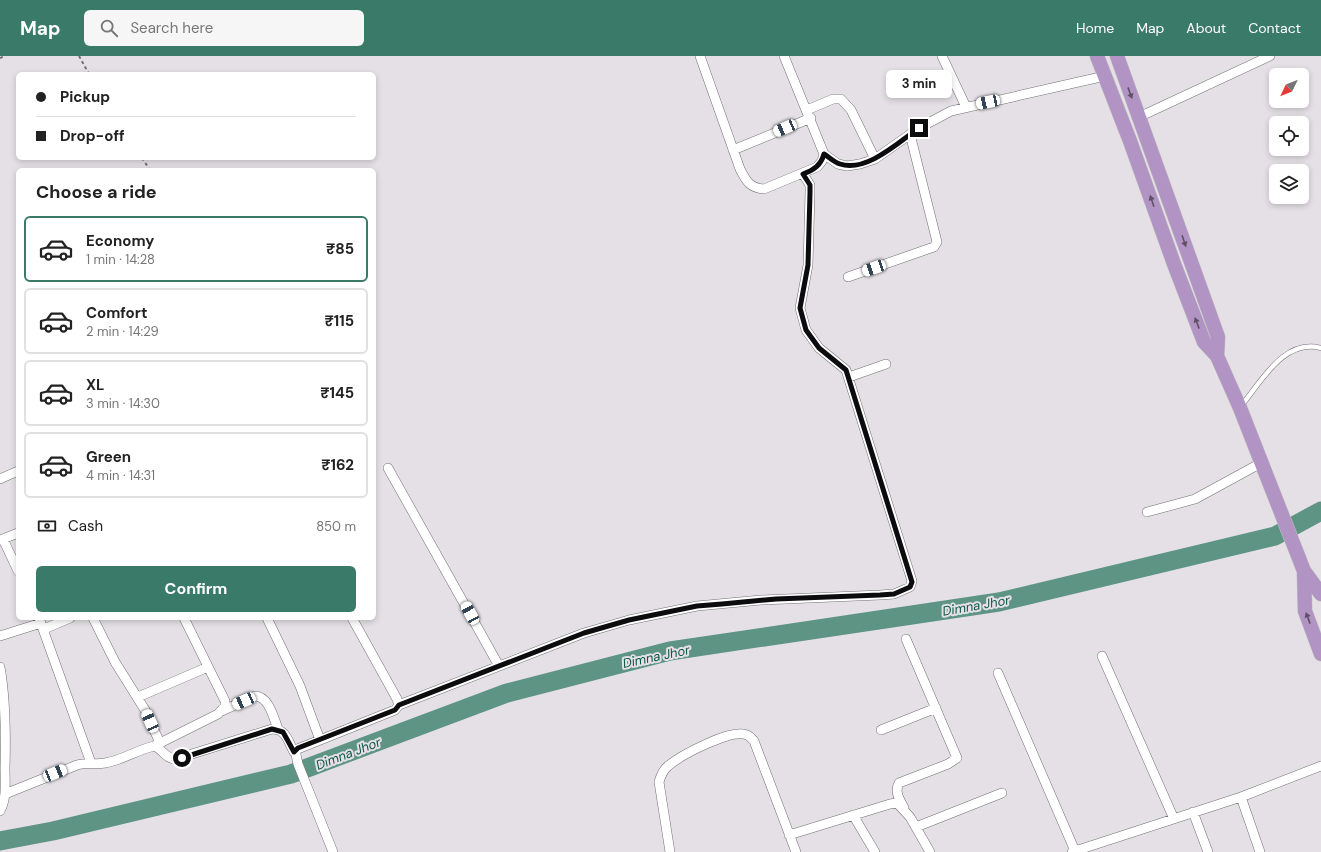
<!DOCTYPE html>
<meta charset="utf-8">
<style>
body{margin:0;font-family:"DM Sans",sans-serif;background:#f6f6f6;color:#222;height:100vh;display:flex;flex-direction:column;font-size:15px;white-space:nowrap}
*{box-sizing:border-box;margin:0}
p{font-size:13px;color:#767676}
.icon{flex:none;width:22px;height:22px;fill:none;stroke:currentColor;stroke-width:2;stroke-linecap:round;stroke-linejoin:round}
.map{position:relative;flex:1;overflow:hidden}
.panel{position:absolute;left:16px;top:112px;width:360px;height:452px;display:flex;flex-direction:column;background:#fff;border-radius:6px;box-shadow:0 2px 6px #0003}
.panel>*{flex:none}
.banner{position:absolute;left:16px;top:16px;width:360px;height:88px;border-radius:6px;box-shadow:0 2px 6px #0003;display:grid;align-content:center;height:88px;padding:0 20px;background:#fff}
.needle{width:26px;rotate:227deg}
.controls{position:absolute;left:1269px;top:12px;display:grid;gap:8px}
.controls a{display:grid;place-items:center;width:40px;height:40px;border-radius:6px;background:#fff;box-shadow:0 2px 6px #0003;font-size:20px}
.end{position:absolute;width:18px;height:18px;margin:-9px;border:5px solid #0c0b0d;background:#fff;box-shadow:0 0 0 2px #fff}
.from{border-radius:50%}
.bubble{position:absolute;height:28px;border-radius:6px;background:#fff;box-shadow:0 2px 6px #0003;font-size:13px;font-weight:700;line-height:28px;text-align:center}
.car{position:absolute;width:12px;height:24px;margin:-12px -6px;border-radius:5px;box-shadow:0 0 3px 1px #0007;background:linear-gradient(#fff 24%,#345 0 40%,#fff 0 76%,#345 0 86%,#fff 0)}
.banner b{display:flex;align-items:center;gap:14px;height:38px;font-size:15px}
.banner b+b{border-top:1px solid #e0e0e0}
.banner i{width:10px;height:10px;background:#222}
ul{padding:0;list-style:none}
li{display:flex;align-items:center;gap:12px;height:66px;margin:0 8px 6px;padding:0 12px;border:2px solid #e0e0e0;border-radius:6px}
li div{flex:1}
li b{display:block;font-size:15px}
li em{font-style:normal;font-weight:700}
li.selected{border-color:#3a7a68}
li>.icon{width:36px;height:36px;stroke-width:1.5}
h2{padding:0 20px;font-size:18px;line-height:48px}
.pay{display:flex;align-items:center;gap:10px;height:44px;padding:0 20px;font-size:15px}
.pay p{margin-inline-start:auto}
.action{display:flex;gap:8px;margin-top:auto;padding:8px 20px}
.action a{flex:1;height:46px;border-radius:6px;background:#3a7a68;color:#fff;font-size:16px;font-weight:700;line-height:46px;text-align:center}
header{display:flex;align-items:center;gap:24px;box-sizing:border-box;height:56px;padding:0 20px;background:#3a7a68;color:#fff}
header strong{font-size:19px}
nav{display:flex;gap:22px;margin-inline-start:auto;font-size:14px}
.search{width:280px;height:36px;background:#f6f6f6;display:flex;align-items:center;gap:10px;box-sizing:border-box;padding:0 14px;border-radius:6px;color:#767676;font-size:15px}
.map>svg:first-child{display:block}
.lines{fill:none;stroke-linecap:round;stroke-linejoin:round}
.river{stroke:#5d9483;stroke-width:19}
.service-casing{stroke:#736f75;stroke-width:5.5}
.minor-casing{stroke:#736f75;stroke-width:10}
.trunk-casing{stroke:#c0c0c0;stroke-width:15}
.path{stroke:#706e72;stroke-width:2;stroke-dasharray:3 3;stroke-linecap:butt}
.service{stroke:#fff;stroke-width:4.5}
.minor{stroke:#fff;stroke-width:9}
.trunk{stroke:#b294c4;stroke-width:14}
.oneway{fill:#5f5068}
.route{stroke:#0c0b0d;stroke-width:5}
.labels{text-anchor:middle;stroke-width:4;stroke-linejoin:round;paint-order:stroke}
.water-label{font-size:13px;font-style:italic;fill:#0d5948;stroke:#e4e0e6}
</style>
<header>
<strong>Map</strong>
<div class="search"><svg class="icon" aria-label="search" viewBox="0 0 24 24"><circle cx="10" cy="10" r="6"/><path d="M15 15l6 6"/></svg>Search here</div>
<nav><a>Home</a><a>Map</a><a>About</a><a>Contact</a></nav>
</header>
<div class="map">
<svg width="1321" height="796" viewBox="0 0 1321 796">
<rect width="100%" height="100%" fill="#e4e0e6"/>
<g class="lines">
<path class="river" d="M0,785L53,775L291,718L507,637L670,595L999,546L1275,480L1321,455"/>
<g class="service-casing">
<path id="service" d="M1241,350C1261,326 1284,282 1321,292"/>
</g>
<g class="minor-casing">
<path id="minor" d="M700,0L740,113C746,125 750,132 764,133L817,111L822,105L824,98L784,0
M942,0L966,51
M807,54L833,43H841L851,54L875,103
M1139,61L1270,0
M733,94L811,62
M824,98L838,108L847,110L860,108L875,103L919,72L951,55L1105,20
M848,221L928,193L934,191L937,186L910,78
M849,321L886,308
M388,412L499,610
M0,423L18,415
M1147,456L1195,443L1261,407
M3,483L18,515
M0,484L18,477
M39,562L91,707
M93,562L115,606L145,654L160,687
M267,562L300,630L320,684
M44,573L70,562
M0,580L41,567
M1102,600L1174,763
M0,611C6,645 6,678 5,712C5,727 7,742 0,755
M998,617L1075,795
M138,641L208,611
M399,649L584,577L629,564L697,550L761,544L880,539L894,538L910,531L912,525L846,314L819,292L806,274L800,252L808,209L810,137V129L803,118
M222,655L255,640C269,640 274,663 278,673
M881,674L936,652
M154,690L218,658L225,650V645L184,562
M5,738L77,709C87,706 96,709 105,707C123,704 137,694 154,690C163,693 165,703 176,703L272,673C286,673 288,685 294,696
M1241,741L1260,796
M904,752C900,744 894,736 899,727L948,708L957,702L906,583
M1193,756L1208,796
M853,759L875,796
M916,771L1002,737
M789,779L890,748L897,747L910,761L930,796
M333,796L298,708L295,694L395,654L399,649L397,643L352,562
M670,796L659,726C661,719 663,714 668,710C681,699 732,672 747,679C750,680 752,683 754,685L796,796
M1072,796L1241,741L1321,710"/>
</g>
<g class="trunk-casing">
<path id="trunk" d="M1097,0L1130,85L1174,208L1204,286L1217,300L1240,352L1304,515L1321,538
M1117,0L1218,281L1217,300
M1304,515L1305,555L1321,598"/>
</g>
<path class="path" d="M79,0L89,18
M0,2L5,0
M142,102L150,114"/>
<use href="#service" class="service"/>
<use href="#minor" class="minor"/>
<use href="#trunk" class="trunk"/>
</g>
<defs><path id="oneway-solid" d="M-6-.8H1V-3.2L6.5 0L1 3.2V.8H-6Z"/></defs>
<g class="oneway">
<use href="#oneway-solid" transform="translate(1130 37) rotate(70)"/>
<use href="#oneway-solid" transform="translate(1152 145) rotate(-109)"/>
<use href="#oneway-solid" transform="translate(1184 185) rotate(71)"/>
<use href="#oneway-solid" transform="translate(1197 267) rotate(-111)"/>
<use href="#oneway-solid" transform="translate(1308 562) rotate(-110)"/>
</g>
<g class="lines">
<path class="route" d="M182,702L272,673L283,676L294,696L298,692L395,654L399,649L584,577L629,564L697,550L722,548L776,543L880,539L894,538L910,531L912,526L846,314L819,292L806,274L800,252L808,209L810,137V129L803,118C814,114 821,109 824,98C829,101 834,106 840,108C866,117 899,86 919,72"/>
</g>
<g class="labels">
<g class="water-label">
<text transform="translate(976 549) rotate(-10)" y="5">Dimna Jhor</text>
<text transform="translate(656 600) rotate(-12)" y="5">Dimna Jhor</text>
<text transform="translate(348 697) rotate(-21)" y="5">Dimna Jhor</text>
</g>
</g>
</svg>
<div class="controls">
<a><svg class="needle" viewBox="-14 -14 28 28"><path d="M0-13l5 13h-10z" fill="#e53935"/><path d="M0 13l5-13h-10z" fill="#767676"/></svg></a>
<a><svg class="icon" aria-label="locate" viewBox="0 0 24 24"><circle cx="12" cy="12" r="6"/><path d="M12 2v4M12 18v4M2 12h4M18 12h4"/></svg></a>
<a><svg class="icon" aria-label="layers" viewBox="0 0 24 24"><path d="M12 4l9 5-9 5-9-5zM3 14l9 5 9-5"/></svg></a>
</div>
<i class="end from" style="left:182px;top:702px"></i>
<i class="end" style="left:919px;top:72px"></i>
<div class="bubble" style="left:886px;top:14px;width:66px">3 min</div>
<i class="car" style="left:988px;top:46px;rotate:258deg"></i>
<i class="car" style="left:785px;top:72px;rotate:247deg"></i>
<i class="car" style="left:874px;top:212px;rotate:251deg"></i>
<i class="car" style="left:470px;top:557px;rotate:331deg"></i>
<i class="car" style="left:244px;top:645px;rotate:246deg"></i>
<i class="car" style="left:150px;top:665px;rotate:336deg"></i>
<i class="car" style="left:55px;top:717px;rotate:68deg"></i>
<div class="banner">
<b><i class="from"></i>Pickup</b>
<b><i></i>Drop-off</b>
</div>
<section class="panel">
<h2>Choose a ride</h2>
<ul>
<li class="selected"><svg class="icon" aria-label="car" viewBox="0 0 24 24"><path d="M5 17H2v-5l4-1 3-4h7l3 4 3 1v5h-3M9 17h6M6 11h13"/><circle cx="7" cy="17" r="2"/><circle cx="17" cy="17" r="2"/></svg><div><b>Economy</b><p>1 min · 14:28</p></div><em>₹85</em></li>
<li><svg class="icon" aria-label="car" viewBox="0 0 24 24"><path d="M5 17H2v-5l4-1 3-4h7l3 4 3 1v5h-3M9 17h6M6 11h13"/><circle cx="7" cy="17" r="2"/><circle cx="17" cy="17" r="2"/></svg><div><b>Comfort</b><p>2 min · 14:29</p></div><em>₹115</em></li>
<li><svg class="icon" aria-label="car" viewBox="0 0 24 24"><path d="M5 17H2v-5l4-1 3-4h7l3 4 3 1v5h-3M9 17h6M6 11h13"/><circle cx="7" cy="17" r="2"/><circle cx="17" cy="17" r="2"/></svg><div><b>XL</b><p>3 min · 14:30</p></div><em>₹145</em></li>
<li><svg class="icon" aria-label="car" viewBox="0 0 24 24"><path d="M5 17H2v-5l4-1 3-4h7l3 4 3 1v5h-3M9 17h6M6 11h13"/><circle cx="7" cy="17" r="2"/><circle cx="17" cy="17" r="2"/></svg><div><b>Green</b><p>4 min · 14:31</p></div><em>₹162</em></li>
</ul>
<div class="pay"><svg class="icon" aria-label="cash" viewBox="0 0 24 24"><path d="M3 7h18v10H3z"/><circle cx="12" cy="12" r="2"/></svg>Cash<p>850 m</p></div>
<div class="action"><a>Confirm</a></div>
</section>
</div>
